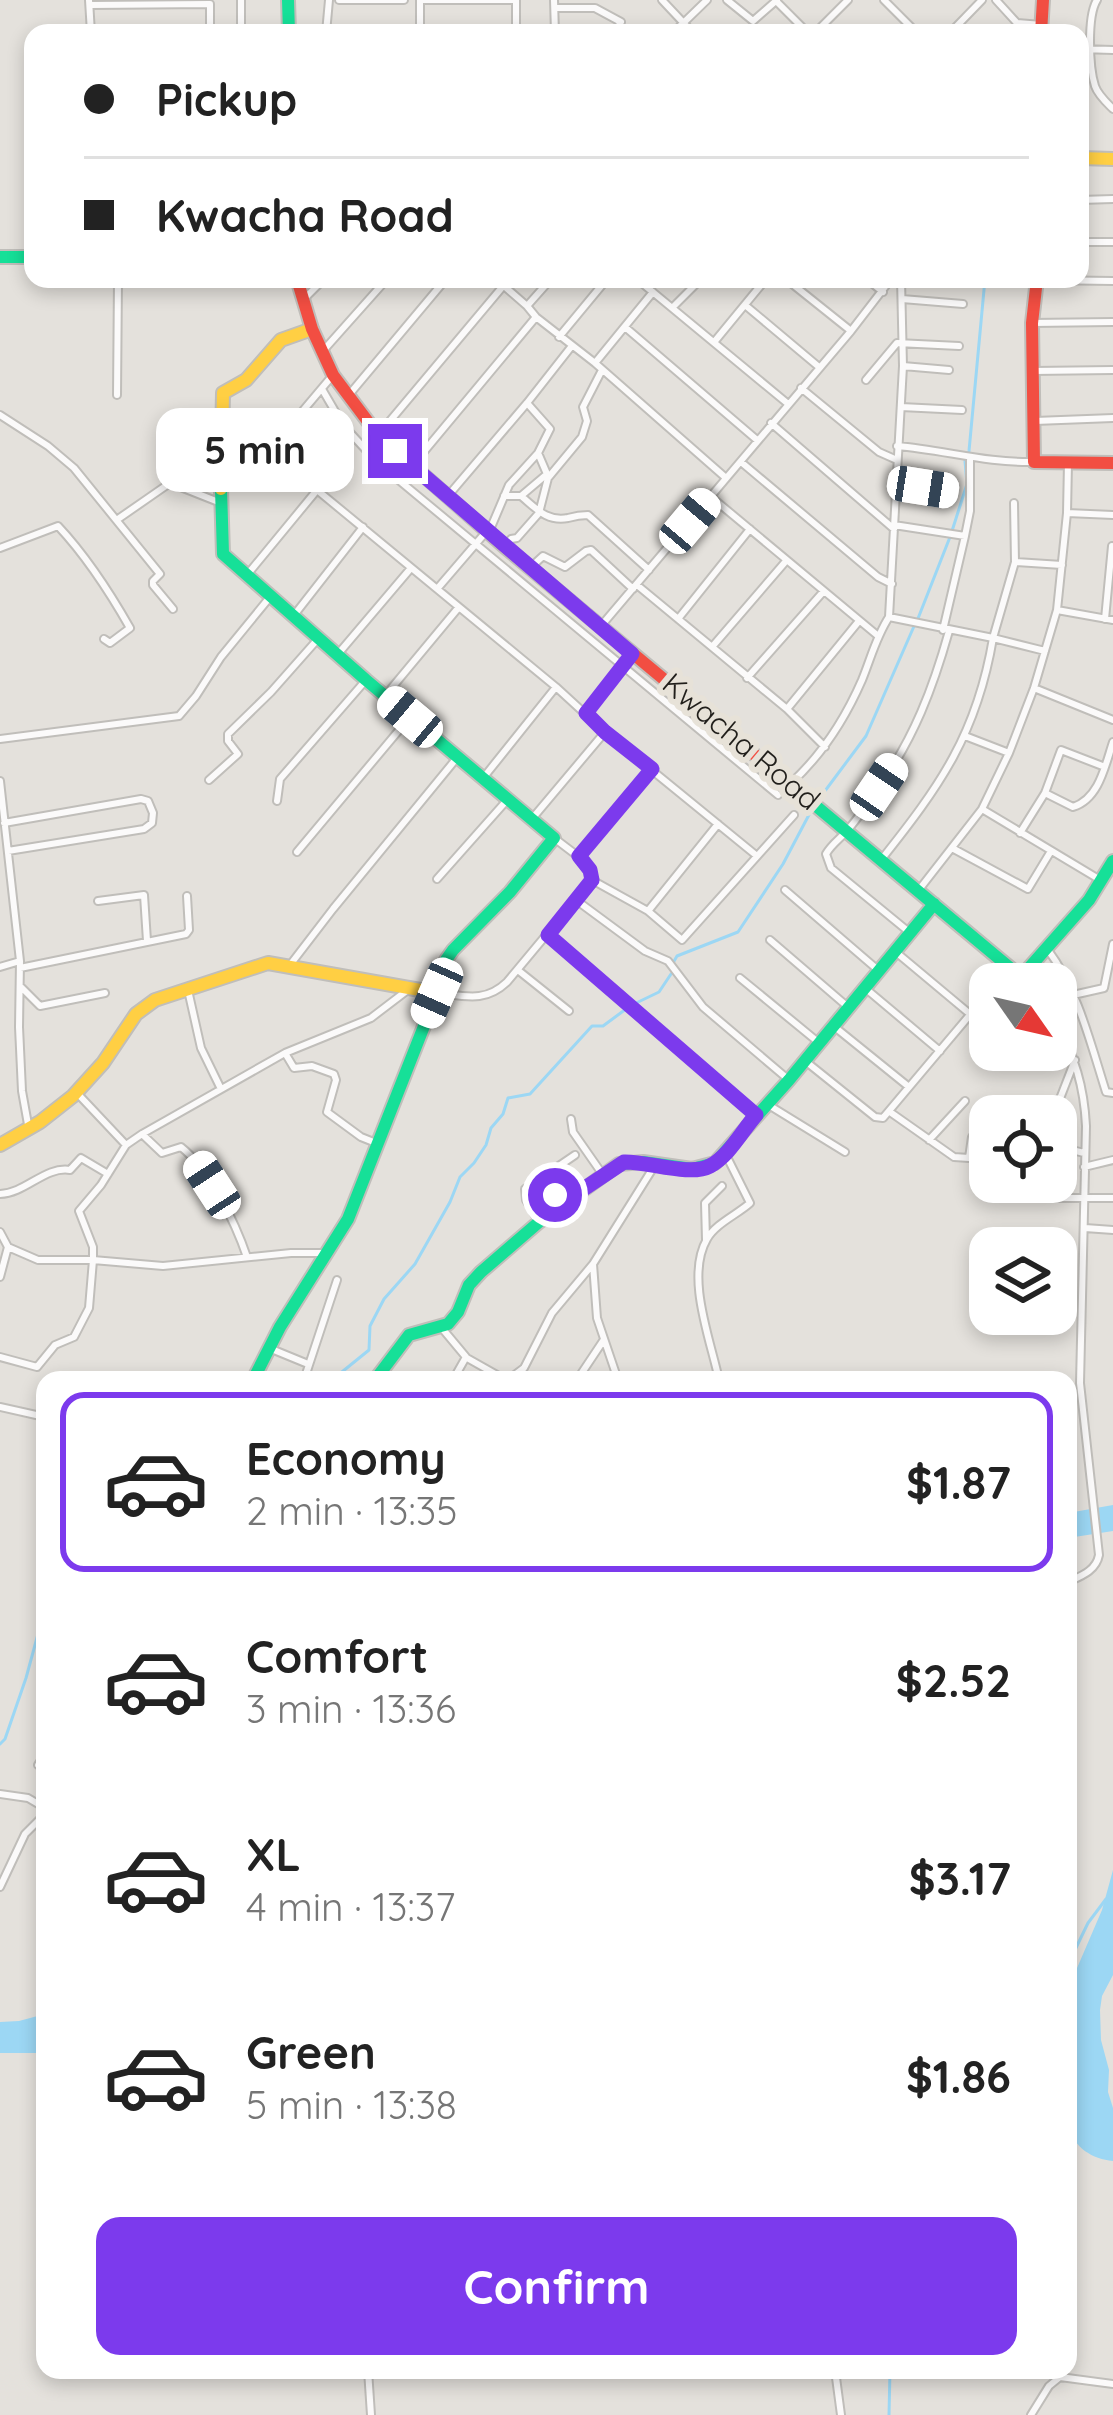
<!DOCTYPE html>
<meta charset="utf-8">
<style>
body{margin:0;font-family:Quicksand,sans-serif;background:#f6f6f6;color:#222;height:100vh;display:flex;flex-direction:column;font-size:45px;white-space:nowrap}
*{box-sizing:border-box;margin:0}
p{font-size:39px;color:#767676}
.icon{flex:none;width:66px;height:66px;fill:none;stroke:currentColor;stroke-width:2;stroke-linecap:round;stroke-linejoin:round}
.map{position:relative;flex:1;overflow:hidden}
.drawer{position:absolute;left:36px;top:1371px;width:1041px;height:1008px;display:flex;flex-direction:column;background:#fff;border-radius:24px;box-shadow:0 6px 18px #0003}
.drawer>*{flex:none}
.guide{position:absolute;left:24px;top:24px;width:1065px;height:264px;border-radius:24px;box-shadow:0 6px 18px #0003;display:grid;align-content:center;height:264px;padding:0 60px;background:#fff}
.needle{width:78px;rotate:124deg}
.tools{position:absolute;left:969px;top:963px;display:grid;gap:24px}
.tools a{display:grid;place-items:center;width:108px;height:108px;border-radius:24px;background:#fff;box-shadow:0 6px 18px #0003;font-size:60px}
.end{position:absolute;width:54px;height:54px;margin:-27px;border:15px solid #7c3aed;background:#fff;box-shadow:0 0 0 6px #fff}
.from{border-radius:50%}
.bubble{position:absolute;height:84px;border-radius:24px;background:#fff;box-shadow:0 6px 18px #0003;font-size:39px;font-weight:700;line-height:84px;text-align:center}
.car{position:absolute;width:36px;height:72px;margin:-36px -18px;border-radius:15px;box-shadow:0 0 9px 3px #0007;background:linear-gradient(#fff 24%,#345 0 40%,#fff 0 76%,#345 0 86%,#fff 0)}
.guide b{display:flex;align-items:center;gap:42px;height:114px;font-size:45px}
.guide b+b{border-top:3px solid #e0e0e0}
.guide i{width:30px;height:30px;background:#222}
ul{padding:21px 0 0;list-style:none}
li{display:flex;align-items:center;gap:36px;height:180px;margin:0 24px 18px;padding:0 36px;border:6px solid transparent;border-radius:24px}
li div{flex:1}
li b{display:block;font-size:45px}
li em{font-style:normal;font-weight:700}
li.active{border-color:#7c3aed}
li>.icon{width:108px;height:108px;stroke-width:1.5}
.primary-button{display:flex;gap:24px;margin-top:auto;padding:24px 60px}
.primary-button a{flex:1;height:138px;border-radius:24px;background:#7c3aed;color:#fff;font-size:48px;font-weight:700;line-height:138px;text-align:center}
.map>svg:first-child{display:block}
.water{fill:#9cd7f4}
.lines{fill:none;stroke-linecap:round;stroke-linejoin:round}
.stream{stroke:#9cd7f4;stroke-width:3}
.street-casing{stroke:#c0beba;stroke-width:10}
.fast-casing{stroke:#c0beba;stroke-width:16}
.slow-casing{stroke:#c0beba;stroke-width:16}
.jam-casing{stroke:#c0beba;stroke-width:16}
.street{stroke:#fbfafa;stroke-width:6}
.fast{stroke:#16e098;stroke-width:12}
.slow{stroke:#ffcf43;stroke-width:12}
.jam{stroke:#f24e42;stroke-width:12}
.route{stroke:#7c3aed;stroke-width:15}
.labels{text-anchor:middle;stroke-width:12;stroke-linejoin:round;paint-order:stroke}
.street-label{font-size:30px;fill:#211f1b;stroke:#e7e2d8}
</style>
<div class="map">
<svg width="1113" height="2415" viewBox="0 0 1113 2415">
<rect width="100%" height="100%" fill="#e4e1dc"/>
<path class="water" d="M1113,1505V1531L1068,1538V1513Z
M1113,1870V1975L1102,1996L1100,2010L1101,2040L1109,2070L1108,2092L1113,2108V2161C1092,2159 1075,2148 1068,2127V1989L1102,1910Z
M45,2014V2053H0V2022L19,2021Z"/>
<g class="lines">
<path class="stream" d="M952,531L967,484L965,461L969,451L985,279
M917,621L950,537
M816,803L866,736L915,624
M673,963L677,956L738,932L783,864L811,811
M632,1005L659,992L671,974
M332,1380L369,1350L370,1326L384,1299L415,1264L450,1202L460,1177L474,1163L486,1145L491,1128L503,1114L508,1098L530,1094L592,1026H603L626,1009
M0,1744L5,1739L26,1678L41,1623L45,1618
M1068,1957L1073,1954L1088,1923L1106,1899
M889,2415L890,2370"/>
<g class="street-casing">
<path id="street" d="M89,0L91,33
M339,0H404
M424,0H512
M516,0V33
M554,0L555,33
M662,0L693,33
M727,0L753,21L777,0
M884,0L917,33
M996,0L1017,23L1042,25
M1097,0C1087,16 1089,67 1095,86C1098,95 1107,103 1113,109
M776,1L808,33
M210,4V33
M90,5L210,4
M555,8H595L621,22L614,33
M241,33V0
M326,33L329,0
M420,33V0
M673,33L707,0
M815,33L848,0
M950,33L982,0
M1080,49L1113,50
M1080,132V158
M1080,200L1113,199
M1080,242H1113
M496,279L527,306L536,317L595,363L726,478
M637,279L787,403
M786,279L851,331
M867,279L883,292
M1039,280L1113,281
M305,298L324,279
M902,299L963,304
M745,305L819,367
M527,306L551,279
M674,306L701,279
M1032,323L1113,322
M625,327L757,440
M559,337L607,279
M715,341L766,279
M322,352L387,279
M595,363L653,292
M903,366L949,370
M1033,371L1113,370
M866,380L897,343L959,346
M801,388L879,452L897,460
M322,389L343,425L377,462L778,795
M117,395L118,279
M348,396L446,279
M901,407L962,410
M0,415L48,446L74,468L160,574L153,581V585L173,609
M1035,421L1113,418
M771,423L894,529
M379,434L504,285
M897,446C944,450 987,463 1034,462
M272,447L317,490L556,687L605,732L757,856
M741,462L878,577L892,584
M412,466L536,317
M898,483L949,491
M222,488L236,485L247,477L333,375
M504,496H521C536,508 546,522 568,518C575,516 581,515 588,515L649,570
M521,496L547,474L538,453L550,429L527,403
M710,496L877,635
M447,497L527,403L571,347
M1067,513L1113,515
M118,519L167,485L173,484L221,503
M894,525L965,536L943,630
M965,536L970,511V458
M505,547L511,539L517,538L539,513L548,478L582,437L587,421L583,407L602,370
M0,548L58,526C87,557 109,591 130,628L110,643L104,639
M1015,562L1062,565
M530,568L543,556L565,567L586,551L591,550L633,589
M247,575L317,490
M637,585L787,709L825,747
M437,589L492,525L509,485L538,453
M1057,610L1113,620
M295,614L363,527
M889,617L993,638L1015,562L1014,503
M678,619L750,529
M1105,619L1112,546
M601,626L851,331L891,279
M712,647L786,561
M338,654L411,568
M747,678L823,592
M1034,688L1113,720
M385,696L459,607
M787,709L859,621
M585,713L632,655
M965,736L1009,753
M0,739L179,716L196,696L221,657L270,597
M484,777L556,687
M209,780L238,754L228,741V734L271,692L317,640
M0,781L20,961L19,1027L22,1091L29,1130
M790,784C822,755 845,719 862,680C871,658 876,637 889,617L903,366L901,279
M1045,793L1073,807C1099,799 1105,766 1113,742
M277,801L280,779L366,680
M982,809L1102,881
M531,820L605,732
M4,823L141,799L148,801L153,813L152,823L144,829L8,851
M718,824L648,911L682,940L794,815
M1020,833L1045,793L1061,750L1105,767
M554,838L579,857L652,769
M952,848L1028,889L1051,851
M297,852L410,717
M881,860C940,786 977,734 993,638L1045,651
M437,879L508,799
M592,880L648,911
M785,890L878,970
M918,891L982,809L1009,753L1034,688L1057,610L1067,513L1068,463
M576,900L645,951L668,961L703,1007L789,1080
M98,901L144,895L147,941
M909,932L831,868L826,854C832,843 843,837 851,826C861,814 870,800 879,787C914,738 933,688 949,631
M548,936L756,1115
M770,940L848,1007
M1048,950C1078,990 1091,1045 1106,1092L1113,1093
M897,953L970,1014
M290,965L333,909L456,759
M0,967L20,961
M20,968L186,934L189,930L187,896
M519,971L569,1011
M740,978L818,1042
M997,984L1010,968
M22,988L40,1006L105,993
M865,988L940,1051
M188,990L201,1048L221,1089
M437,993C465,996 485,1003 507,982L592,880L590,870L579,857
M1073,995L1104,988L1113,944
M1056,1023C1075,1057 1084,1086 1086,1126L1080,1383L1099,1555C1096,1571 1081,1576 1068,1582
M836,1028L909,1087
M285,1053L294,1068L312,1066L334,1074L336,1080L327,1112L361,1137L376,1143
M804,1060L875,1117L883,1118L990,991
M77,1093L126,1145
M767,1104L845,1152
M890,1112L954,1157L969,1158L990,1152
M1049,1116L1061,1096L1075,1060
M571,1119L573,1132L603,1175
M142,1134L162,1153L181,1147C210,1170 235,1222 247,1257
M929,1140L965,1101
M1056,1146L1084,1153
M969,1158L972,1137L992,1112L1000,1116
M1084,1167L1113,1160
M543,1175L561,1204
M993,1182L999,1198H1113
M0,1194C26,1193 45,1166 70,1170L81,1158L108,1174
M539,1222L526,1200L525,1189L575,1155
M1085,1228L1113,1230
M0,1232L8,1247L0,1277
M706,1240L705,1203L722,1186
M8,1247L38,1260H93V1247L79,1211L101,1185L126,1145L142,1134L285,1053L371,1018L409,989
M441,1327L466,1357L453,1380
M269,1348L308,1364
M0,1357L37,1367L55,1345L74,1337L89,1308L93,1260L163,1266L291,1253H324
M467,1358L506,1380
M304,1380L337,1280
M508,1380L524,1368L552,1313L593,1264
M577,1380L603,1341
M618,1380L597,1318L593,1264L655,1165
M719,1380C711,1341 685,1277 707,1239C715,1224 738,1214 750,1203L725,1153
M0,1407L45,1417
M45,1754L38,1765L45,1770
M0,1794L28,1798L45,1808
M0,1887L25,1834L45,1814
M368,2370L371,2415
M835,2370L841,2415
M1031,2415L1049,2386L1060,2377L1113,2384"/>
</g>
<g class="fast-casing">
<path id="fast" d="M288,0L289,33
M0,257H33
M221,489L223,554L366,680L554,838L510,892L453,950L446,960L441,983L348,1219L280,1327L253,1380
M780,776L1021,977L1089,900L1113,861
M375,1380L409,1335L448,1324L458,1312L469,1285L481,1272L539,1222L619,1164L643,1162L692,1169L715,1163L789,1080L934,904"/>
</g>
<g class="slow-casing">
<path id="slow" d="M1080,158L1113,159
M221,489L223,393L246,380L281,340L312,329
M0,1145L40,1122L73,1096L103,1063L136,1014L155,1000L268,963L437,993"/>
</g>
<g class="jam-casing">
<path id="jam" d="M1041,33L1043,0
M297,279L312,329L333,375L378,435L505,547L780,776
M1037,279L1032,323L1034,462L1113,463"/>
</g>
<use href="#street" class="street"/>
<use href="#fast" class="fast"/>
<use href="#slow" class="slow"/>
<use href="#jam" class="jam"/>
</g>
<g class="lines">
<path class="route" d="M395,451L632,654L586,713L605,732L652,769L579,856L590,870L592,880L548,935L756,1115C742,1131 729,1156 710,1166C690,1177 647,1161 624,1162L561,1204L555,1195"/>
</g>
<g class="labels">
<g class="street-label">
<text transform="translate(741 742) rotate(40)" y="10">Kwacha Road</text>
</g>
</g>
</svg>
<div class="tools">
<a><svg class="needle" viewBox="-14 -14 28 28"><path d="M0-13l5 13h-10z" fill="#e53935"/><path d="M0 13l5-13h-10z" fill="#767676"/></svg></a>
<a><svg class="icon" aria-label="locate" viewBox="0 0 24 24"><circle cx="12" cy="12" r="6"/><path d="M12 2v4M12 18v4M2 12h4M18 12h4"/></svg></a>
<a><svg class="icon" aria-label="layers" viewBox="0 0 24 24"><path d="M12 4l9 5-9 5-9-5zM3 14l9 5 9-5"/></svg></a>
</div>
<i class="end from" style="left:555px;top:1195px"></i>
<i class="end" style="left:395px;top:451px"></i>
<div class="bubble" style="left:156px;top:408px;width:198px">5 min</div>
<i class="car" style="left:923px;top:487px;rotate:99deg"></i>
<i class="car" style="left:690px;top:521px;rotate:40deg"></i>
<i class="car" style="left:410px;top:717px;rotate:310deg"></i>
<i class="car" style="left:879px;top:787px;rotate:34deg"></i>
<i class="car" style="left:437px;top:993px;rotate:204deg"></i>
<i class="car" style="left:212px;top:1185px;rotate:327deg"></i>
<div class="guide">
<b><i class="from"></i>Pickup</b>
<b><i></i>Kwacha Road</b>
</div>
<section class="drawer">
<ul>
<li class="active"><svg class="icon" aria-label="car" viewBox="0 0 24 24"><path d="M5 17H2v-5l4-1 3-4h7l3 4 3 1v5h-3M9 17h6M6 11h13"/><circle cx="7" cy="17" r="2"/><circle cx="17" cy="17" r="2"/></svg><div><b>Economy</b><p>2 min · 13:35</p></div><em>$1.87</em></li>
<li><svg class="icon" aria-label="car" viewBox="0 0 24 24"><path d="M5 17H2v-5l4-1 3-4h7l3 4 3 1v5h-3M9 17h6M6 11h13"/><circle cx="7" cy="17" r="2"/><circle cx="17" cy="17" r="2"/></svg><div><b>Comfort</b><p>3 min · 13:36</p></div><em>$2.52</em></li>
<li><svg class="icon" aria-label="car" viewBox="0 0 24 24"><path d="M5 17H2v-5l4-1 3-4h7l3 4 3 1v5h-3M9 17h6M6 11h13"/><circle cx="7" cy="17" r="2"/><circle cx="17" cy="17" r="2"/></svg><div><b>XL</b><p>4 min · 13:37</p></div><em>$3.17</em></li>
<li><svg class="icon" aria-label="car" viewBox="0 0 24 24"><path d="M5 17H2v-5l4-1 3-4h7l3 4 3 1v5h-3M9 17h6M6 11h13"/><circle cx="7" cy="17" r="2"/><circle cx="17" cy="17" r="2"/></svg><div><b>Green</b><p>5 min · 13:38</p></div><em>$1.86</em></li>
</ul>
<div class="primary-button"><a>Confirm</a></div>
</section>
</div>
